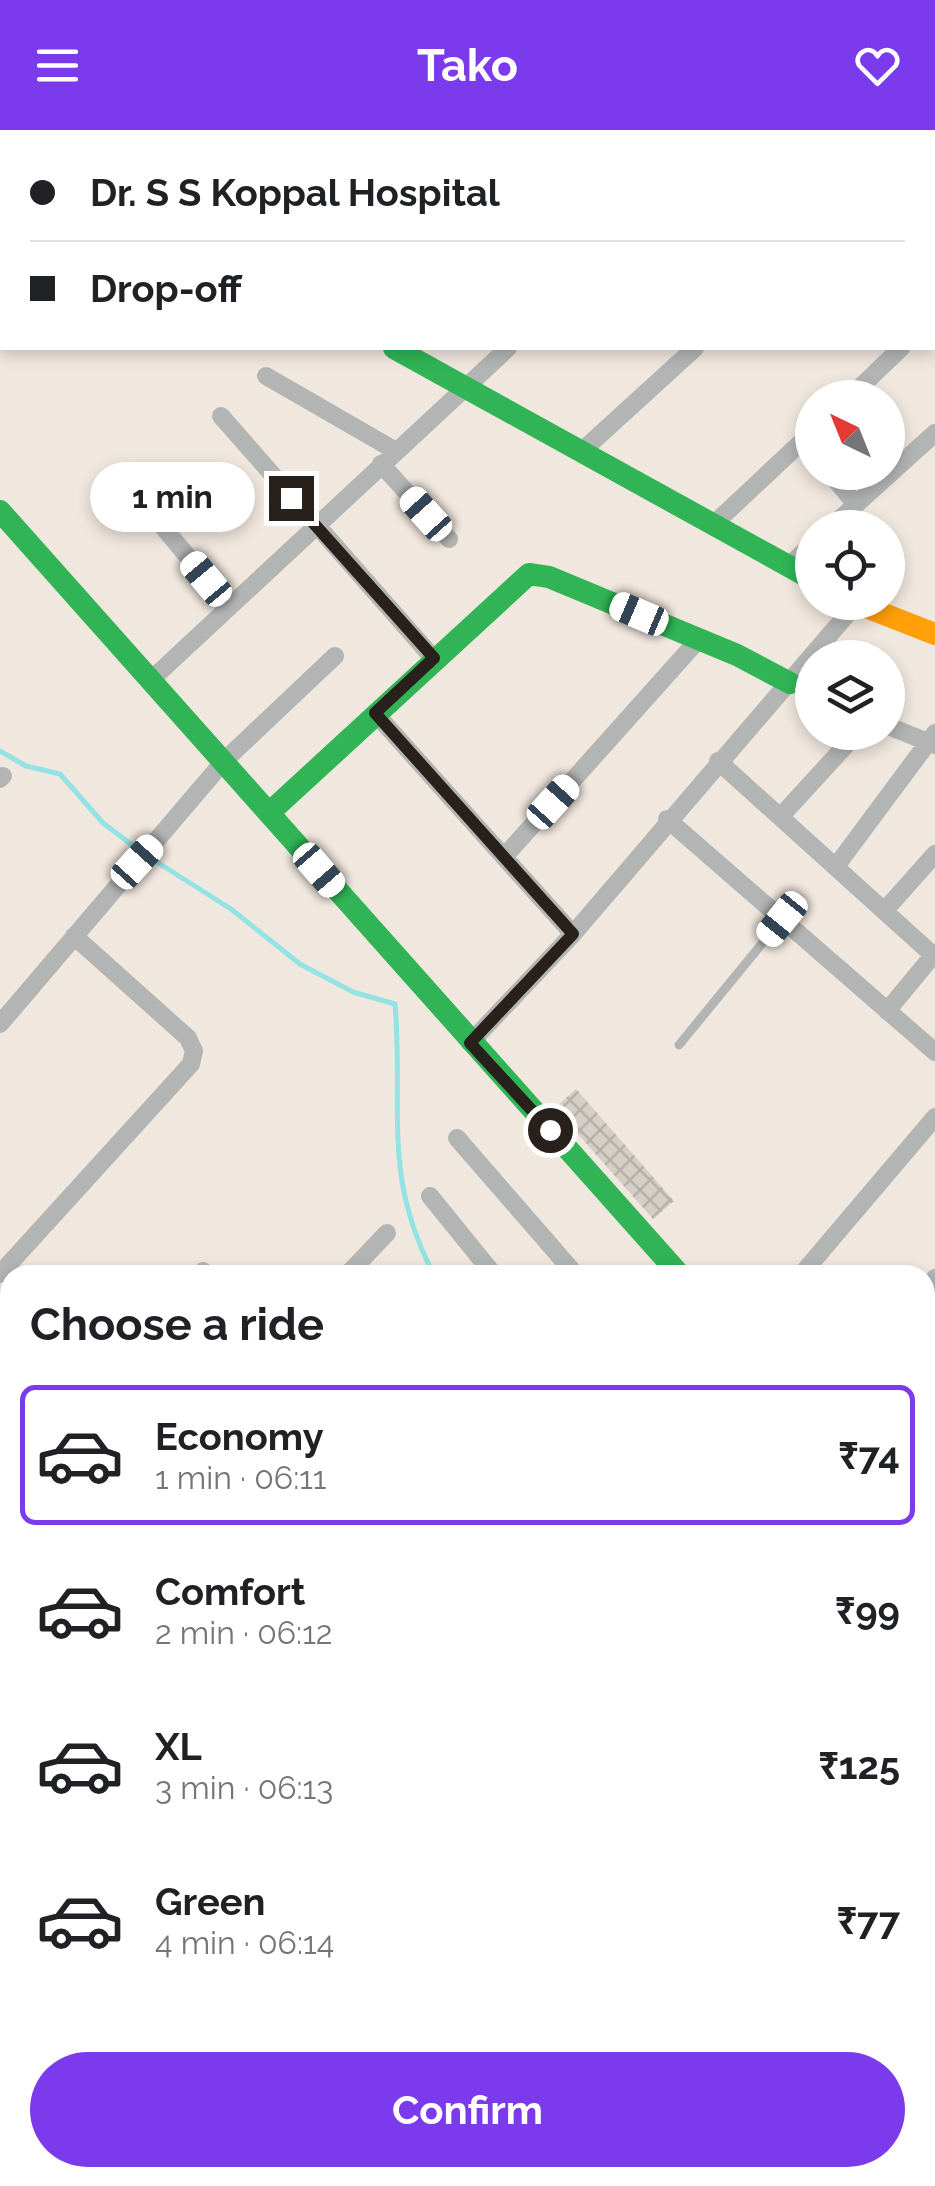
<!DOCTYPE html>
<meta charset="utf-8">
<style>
body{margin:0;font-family:Raleway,sans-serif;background:#f2f2f2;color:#202124;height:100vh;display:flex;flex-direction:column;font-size:38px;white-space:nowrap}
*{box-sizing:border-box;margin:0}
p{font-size:32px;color:#757577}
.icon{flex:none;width:55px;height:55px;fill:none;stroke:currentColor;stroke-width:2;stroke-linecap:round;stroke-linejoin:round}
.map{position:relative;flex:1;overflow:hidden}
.details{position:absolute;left:0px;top:1135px;width:935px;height:922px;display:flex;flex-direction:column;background:#fff;border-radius:30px 30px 0 0;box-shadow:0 5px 15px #0003}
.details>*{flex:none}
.hud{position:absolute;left:0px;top:0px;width:935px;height:220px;box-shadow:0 5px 15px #0003;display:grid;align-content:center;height:220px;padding:0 30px;background:#fff}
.needle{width:65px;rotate:317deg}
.buttons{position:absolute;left:795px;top:250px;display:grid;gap:20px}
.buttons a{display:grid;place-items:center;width:110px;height:110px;border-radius:50%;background:#fff;box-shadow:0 5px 15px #0003;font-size:50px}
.end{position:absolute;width:45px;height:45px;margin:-22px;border:12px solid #28211b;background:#fff;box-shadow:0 0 0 5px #fff}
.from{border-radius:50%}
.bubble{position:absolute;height:70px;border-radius:35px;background:#fff;box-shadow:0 5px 15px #0003;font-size:32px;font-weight:700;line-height:70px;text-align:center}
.car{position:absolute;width:30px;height:60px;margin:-30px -15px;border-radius:12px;box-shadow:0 0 8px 2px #0007;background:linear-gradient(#fff 24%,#345 0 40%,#fff 0 76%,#345 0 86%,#fff 0)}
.hud b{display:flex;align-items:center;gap:35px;height:95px;font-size:38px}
.hud b+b{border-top:2px solid #e0e0e0}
.hud i{width:25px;height:25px;background:#202124}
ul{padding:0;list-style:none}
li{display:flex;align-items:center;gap:30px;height:140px;margin:0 20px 15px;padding:0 10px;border:5px solid transparent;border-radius:15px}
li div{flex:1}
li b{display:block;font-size:38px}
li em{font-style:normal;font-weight:700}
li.selected{border-color:#7c3aed}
li>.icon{width:90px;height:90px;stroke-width:1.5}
h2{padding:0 30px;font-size:45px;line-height:120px}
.primary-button{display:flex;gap:20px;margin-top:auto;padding:20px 30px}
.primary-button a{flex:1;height:115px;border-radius:60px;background:#7c3aed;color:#fff;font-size:40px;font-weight:700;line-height:115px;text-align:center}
header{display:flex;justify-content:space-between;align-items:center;height:130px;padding:0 30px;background:#7c3aed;color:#fff;font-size:45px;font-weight:700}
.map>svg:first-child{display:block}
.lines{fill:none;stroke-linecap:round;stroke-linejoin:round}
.stream{stroke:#94e3e4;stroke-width:5}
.building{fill:url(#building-cross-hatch)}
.lane{stroke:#b3b5b4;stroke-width:9}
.street{stroke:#b3b5b4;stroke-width:18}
.fast{stroke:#30b455;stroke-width:22}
.slow{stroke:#ff9f0a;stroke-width:22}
.route{stroke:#28211b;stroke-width:12}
</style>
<header><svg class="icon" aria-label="menu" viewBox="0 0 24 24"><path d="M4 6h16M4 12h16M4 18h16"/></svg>Tako<svg class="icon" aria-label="heart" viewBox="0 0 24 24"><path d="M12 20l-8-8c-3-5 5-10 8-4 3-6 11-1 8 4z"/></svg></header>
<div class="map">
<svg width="935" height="2056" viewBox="0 0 935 2056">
<defs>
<pattern id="building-cross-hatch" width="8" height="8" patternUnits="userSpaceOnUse" patternTransform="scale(2.5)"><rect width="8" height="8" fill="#d5cec7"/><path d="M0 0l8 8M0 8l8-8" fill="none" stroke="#b7b1aa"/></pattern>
</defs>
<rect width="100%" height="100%" fill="#f0e7de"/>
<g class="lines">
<path class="stream" d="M0,621L26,636L60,644L103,693L140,721
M149,727L231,779L300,834L353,862L395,874C404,980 381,1043 434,1145"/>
</g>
<path class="building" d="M576,959L674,1071L653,1089L555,978Z"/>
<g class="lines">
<path class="lane" d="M679,915L782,789
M925,1872L935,1864
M288,2056L296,2048
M396,2056L403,2048
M739,2056L748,2048"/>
<path class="street" d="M680,0L682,2
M813,0L815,2
M757,2L759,0
M931,2L933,0
M932,187L935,185
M266,246L396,321
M849,268L901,218
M221,286L434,529
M582,321L695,218
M381,334L449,409
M829,342L855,373
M138,367L229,476
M715,393L812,302
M830,398L935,303
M789,436L812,414
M152,549L508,218
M375,583L573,804
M888,596L935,615
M718,631L933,825
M0,649L3,646
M781,686L858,602
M667,689L935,922
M504,727L699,509
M837,735L935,603
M886,779L935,724
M887,881L935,823
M0,894L224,631L335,526
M470,913L573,804L856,474
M457,1008L576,1145
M430,1066L494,1145
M0,1144L191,934L194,921L188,908L74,806
M200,1145L203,1141
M347,1145L387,1103
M801,1145L935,987
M925,1160L935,1148
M925,1257L935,1246
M925,1323L935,1336
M0,1328L10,1317
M925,1358L935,1347
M0,1422L10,1412
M0,1455L10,1465
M925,1455L935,1468
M925,1495L935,1487
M925,1567L935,1558
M0,1575L10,1564
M925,1630L935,1621
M0,1791L10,1780
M0,1903L10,1893
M157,2056L165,2048"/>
<path class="fast" d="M44,0L48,2
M145,2L148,0
M0,137L2,135
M394,218L812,449
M0,381L680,1145
M269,683L529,444L549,447L737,525L790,553"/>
<path class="slow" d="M853,472L935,504
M0,1985L10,1993
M79,2048L89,2056"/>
</g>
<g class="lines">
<path class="route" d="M291,368L434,528L375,583L573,804L470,913L550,1000"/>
</g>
</svg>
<div class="buttons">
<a><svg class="needle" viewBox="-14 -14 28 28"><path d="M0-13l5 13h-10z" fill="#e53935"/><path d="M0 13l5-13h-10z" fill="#757577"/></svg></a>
<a><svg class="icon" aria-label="locate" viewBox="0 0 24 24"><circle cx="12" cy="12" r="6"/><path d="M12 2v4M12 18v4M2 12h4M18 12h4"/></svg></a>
<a><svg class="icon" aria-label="layers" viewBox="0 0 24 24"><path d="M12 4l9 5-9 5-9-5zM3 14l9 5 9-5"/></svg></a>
</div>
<i class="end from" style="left:550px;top:1000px"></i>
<i class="end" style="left:291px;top:368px"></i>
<div class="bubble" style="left:90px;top:332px;width:165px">1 min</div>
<i class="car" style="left:426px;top:384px;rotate:318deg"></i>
<i class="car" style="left:206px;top:449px;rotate:320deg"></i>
<i class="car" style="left:639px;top:484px;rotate:293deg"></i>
<i class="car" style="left:553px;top:672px;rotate:42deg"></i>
<i class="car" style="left:137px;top:732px;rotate:42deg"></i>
<i class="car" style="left:319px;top:740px;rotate:139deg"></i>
<i class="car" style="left:782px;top:789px;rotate:219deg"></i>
<div class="hud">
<b><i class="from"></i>Dr. S S Koppal Hospital</b>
<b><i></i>Drop-off</b>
</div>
<section class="details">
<h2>Choose a ride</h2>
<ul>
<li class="selected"><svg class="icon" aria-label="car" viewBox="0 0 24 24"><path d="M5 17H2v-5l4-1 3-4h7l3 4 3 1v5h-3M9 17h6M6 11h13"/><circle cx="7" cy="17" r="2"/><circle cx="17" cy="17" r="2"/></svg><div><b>Economy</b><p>1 min · 06:11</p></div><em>₹74</em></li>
<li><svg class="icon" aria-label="car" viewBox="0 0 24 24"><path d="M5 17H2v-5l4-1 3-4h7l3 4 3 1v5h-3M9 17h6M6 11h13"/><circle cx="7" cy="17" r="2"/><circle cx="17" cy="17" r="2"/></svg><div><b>Comfort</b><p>2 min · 06:12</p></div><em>₹99</em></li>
<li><svg class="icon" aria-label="car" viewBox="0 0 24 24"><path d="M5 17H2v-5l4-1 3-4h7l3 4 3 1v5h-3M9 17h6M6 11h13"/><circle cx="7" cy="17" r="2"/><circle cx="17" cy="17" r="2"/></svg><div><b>XL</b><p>3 min · 06:13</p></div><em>₹125</em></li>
<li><svg class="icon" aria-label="car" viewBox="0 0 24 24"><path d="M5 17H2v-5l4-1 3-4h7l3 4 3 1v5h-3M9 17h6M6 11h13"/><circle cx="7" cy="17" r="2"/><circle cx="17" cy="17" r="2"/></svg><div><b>Green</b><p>4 min · 06:14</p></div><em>₹77</em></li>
</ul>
<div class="primary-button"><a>Confirm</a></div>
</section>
</div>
